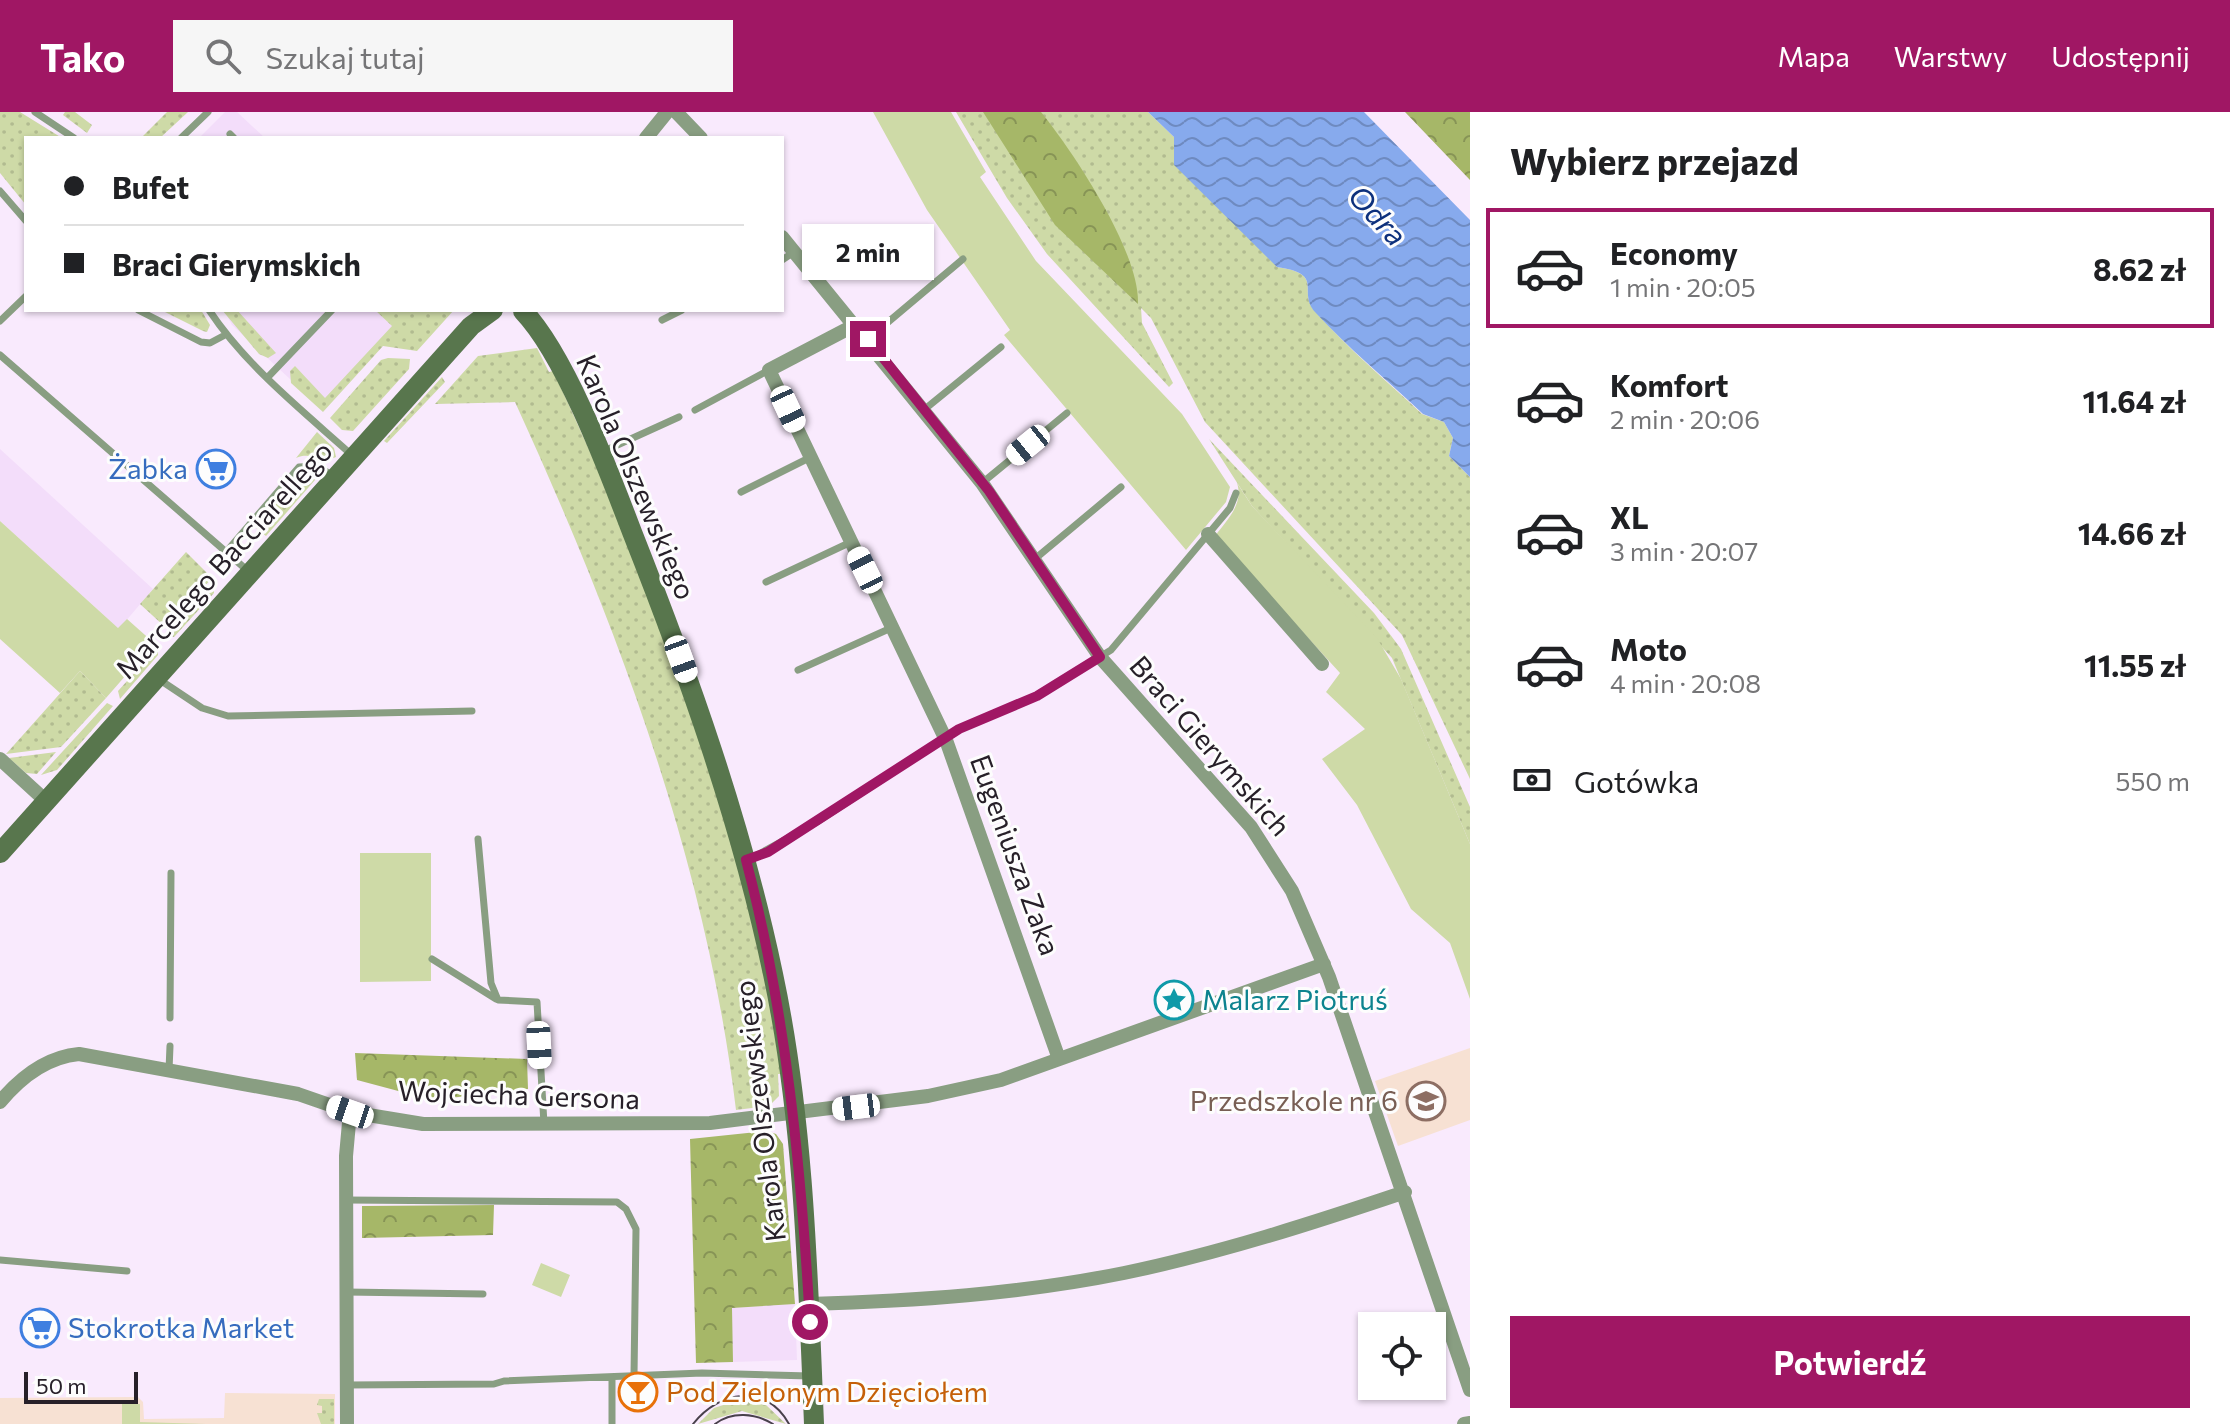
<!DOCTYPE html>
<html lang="pl">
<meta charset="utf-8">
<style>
body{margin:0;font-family:Commissioner,sans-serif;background:#f6f6f6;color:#202124;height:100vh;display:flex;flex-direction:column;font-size:30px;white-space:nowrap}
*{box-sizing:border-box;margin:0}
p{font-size:26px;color:#757577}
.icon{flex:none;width:44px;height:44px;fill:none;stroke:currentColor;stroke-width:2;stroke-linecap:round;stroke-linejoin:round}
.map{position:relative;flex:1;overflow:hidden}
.sheet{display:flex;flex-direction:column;background:#fff;width:760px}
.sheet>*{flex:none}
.hud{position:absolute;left:24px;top:24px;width:760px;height:176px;border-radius:0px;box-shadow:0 2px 6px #0004;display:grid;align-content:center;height:176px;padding:0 40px;background:#fff}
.buttons{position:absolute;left:1358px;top:1200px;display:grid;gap:16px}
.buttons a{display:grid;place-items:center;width:88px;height:88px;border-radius:0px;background:#fff;box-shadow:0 2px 6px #0004;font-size:40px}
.scale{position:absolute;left:24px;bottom:20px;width:114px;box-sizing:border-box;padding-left:8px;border:4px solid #272029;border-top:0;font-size:22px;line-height:28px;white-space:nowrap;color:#272029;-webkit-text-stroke:6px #fdfdfd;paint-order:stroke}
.end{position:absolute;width:36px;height:36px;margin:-18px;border:10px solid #a01764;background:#fff;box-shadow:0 0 0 4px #fff}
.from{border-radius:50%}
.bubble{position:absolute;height:56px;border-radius:0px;background:#fff;box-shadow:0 2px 6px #0004;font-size:26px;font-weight:700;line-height:56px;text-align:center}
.car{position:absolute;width:24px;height:48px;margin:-24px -12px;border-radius:10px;box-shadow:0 0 6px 2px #0007;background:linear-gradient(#fff 24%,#345 0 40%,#fff 0 76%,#345 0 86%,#fff 0)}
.hud b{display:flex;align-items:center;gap:28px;height:76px;font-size:30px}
.hud b+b{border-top:2px solid #e0e0e0}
.hud i{width:20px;height:20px;background:#202124}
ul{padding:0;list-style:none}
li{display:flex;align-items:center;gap:24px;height:120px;margin:0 16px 12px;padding:0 24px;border:4px solid transparent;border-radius:0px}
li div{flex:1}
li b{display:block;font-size:30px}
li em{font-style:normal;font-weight:700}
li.active{border-color:#a01764}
li>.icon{width:72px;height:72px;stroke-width:1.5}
h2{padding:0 40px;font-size:36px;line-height:96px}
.pay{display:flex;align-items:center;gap:20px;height:88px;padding:0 40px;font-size:30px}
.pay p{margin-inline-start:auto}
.action{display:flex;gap:16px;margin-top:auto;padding:16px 40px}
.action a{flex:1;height:92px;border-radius:0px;background:#a01764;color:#fff;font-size:32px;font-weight:700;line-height:92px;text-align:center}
header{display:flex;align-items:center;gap:48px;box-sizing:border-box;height:112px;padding:0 40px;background:#a01764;color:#fff}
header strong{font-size:38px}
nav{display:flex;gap:44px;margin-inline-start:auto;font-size:28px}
.search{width:560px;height:72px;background:#f6f6f6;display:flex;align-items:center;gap:20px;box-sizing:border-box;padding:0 28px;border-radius:0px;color:#757577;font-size:30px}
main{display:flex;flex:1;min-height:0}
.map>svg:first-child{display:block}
.built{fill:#f3ddfa}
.education{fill:#f7e1d3}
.grass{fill:url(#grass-dots)}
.forest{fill:url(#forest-crowns)}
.green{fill:#cedaa7}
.water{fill:url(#water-waves)}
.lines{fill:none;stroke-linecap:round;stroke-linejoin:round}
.lane{stroke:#899e82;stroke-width:7}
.street{stroke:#899e82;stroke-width:14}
.secondary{stroke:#58764d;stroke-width:20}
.tram{stroke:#49414c;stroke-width:2}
.route{stroke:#a01764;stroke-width:10}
.labels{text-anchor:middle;stroke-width:6;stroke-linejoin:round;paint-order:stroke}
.shop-label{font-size:28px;fill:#366cbe;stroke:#fdfdfd;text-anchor:end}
.street-label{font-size:28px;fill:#272029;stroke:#fdfdfd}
.culture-label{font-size:28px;fill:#0d838f;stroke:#fdfdfd;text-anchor:start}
.education-label{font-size:28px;fill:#785e54;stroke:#fdfdfd;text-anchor:end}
.food-label{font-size:28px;fill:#c56008;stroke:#fdfdfd;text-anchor:start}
.water-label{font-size:30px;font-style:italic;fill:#0d307c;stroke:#fdfdfd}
</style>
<header>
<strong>Tako</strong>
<div class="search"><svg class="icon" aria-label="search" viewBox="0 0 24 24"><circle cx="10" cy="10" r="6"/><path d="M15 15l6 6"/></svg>Szukaj tutaj</div>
<nav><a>Mapa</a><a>Warstwy</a><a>Udostępnij</a></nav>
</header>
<main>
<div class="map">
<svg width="1470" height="1312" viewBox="0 0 1470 1312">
<defs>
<pattern id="grass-dots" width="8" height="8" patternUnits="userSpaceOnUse" patternTransform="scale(2)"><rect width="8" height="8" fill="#cedaa7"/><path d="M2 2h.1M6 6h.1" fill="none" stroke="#b1bb90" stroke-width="1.8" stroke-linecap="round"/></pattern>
<pattern id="forest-crowns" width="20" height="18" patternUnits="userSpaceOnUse" patternTransform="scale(2)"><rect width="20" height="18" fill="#a6b768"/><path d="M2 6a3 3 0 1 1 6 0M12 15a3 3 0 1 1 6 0" fill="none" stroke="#879456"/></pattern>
<pattern id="water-waves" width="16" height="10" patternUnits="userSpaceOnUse" patternTransform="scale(2)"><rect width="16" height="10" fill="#87aaed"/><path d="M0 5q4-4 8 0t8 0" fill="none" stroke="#6e8ac0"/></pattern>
</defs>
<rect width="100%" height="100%" fill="#f9eafd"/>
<path class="built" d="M225,0H237L265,26H199Z
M224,198H407L320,295L232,213Z
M0,337L153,477L119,517L0,409Z
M795,1192L797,1248L733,1250L731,1196Z"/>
<path class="education" d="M1470,936V1008L1398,1034L1375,969Z
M225,1281L335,1282V1312H0V1286L138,1285L143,1290L144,1307L224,1306Z"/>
<path class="grass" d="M0,0H20L62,26H26V93L0,61Z
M65,0H75L92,13L87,21L63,3Z
M167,0H188L160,26H141Z
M956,0H1148L1174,25L1277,155C1326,162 1297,179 1315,199C1347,236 1387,269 1422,302L1444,310L1453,326L1449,344L1470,365V667L1402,523L1205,310L1151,206L1141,196L1142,211L1173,271L1169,275L1047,142L1007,86Z
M161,198H201L210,213L207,220L203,219Z
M222,198H237L276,241L268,246L259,242Z
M375,198H454L417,239L383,234L323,300L291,271L290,259L295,254L325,286L392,214Z
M537,236L549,260L553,259C638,439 717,641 760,836C769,877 774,920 781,962H778L779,984L769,994L736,998C706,750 619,517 515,290L435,292L478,244Z
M388,246L410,247L409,257L353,319L342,318L330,306L381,248Z
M442,265L445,270L387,331L384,329Z
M317,320L334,336L336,345C325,351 310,339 296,346Z
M1209,327L1374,501L1401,537L1470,695V732L1392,546L1252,394Z
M311,363L315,368L266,424L255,415L298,367Z
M186,440L212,466L169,514H164L140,492Z
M214,471V481L174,525H165Z
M158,535V543L120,587L118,579Z
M80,559L106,586L61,635L6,642Z
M107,591L113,594L57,658L41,663Z
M56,640L37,662L26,661L9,646Z
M319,1287H334V1312H321L317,1301H322V1294L317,1293Z
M739,1288L766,1293L786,1312L742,1299L698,1312L714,1296Z"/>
<path class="forest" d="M983,0H1041C1074,41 1140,140 1138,192L1055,113Z
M1405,0H1470V68Z
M355,941L527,947L528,977L432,988L357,968Z
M767,1019L776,1022L783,1032L795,1192L732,1196L733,1250L696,1251L690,1027Z
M494,1093L493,1123L362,1126V1094Z"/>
<path class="green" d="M873,0H951L986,60L980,65L1036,149L1182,302L1230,375L1226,390L1186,438L1004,223L1010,218L927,98Z
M1237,371L1252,394L1377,526L1401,567L1470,732V887L1450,831L1411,797L1357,693L1322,647L1365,617L1326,580L1340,561L1215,424C1227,408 1244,392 1237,371Z
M0,409L118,516L127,507L154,531L106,586L80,559L60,581L0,527Z
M360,741H431V869L360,870Z
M541,1151L570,1163L561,1185L532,1173Z
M122,1292H140V1310L206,1312H122Z"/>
<path class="water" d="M1148,0H1364L1470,108V365L1449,344L1453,326L1444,310L1423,302C1387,268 1348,236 1315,200C1297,179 1326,162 1277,155L1174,53V25Z"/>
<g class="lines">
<path class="lane" d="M35,0L74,26
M230,22L234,26
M181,26L208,0
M0,79L26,109
M782,148L794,140
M138,198L201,230L210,231L225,223
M209,198C246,254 303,299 353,344
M662,208L682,198
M0,209L26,184
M868,227L963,147
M0,243L248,459
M268,265L332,198
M925,297L1001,235
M695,298L769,258
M602,340L679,305
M982,371L1067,301
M741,380L811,345
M226,440L299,355L319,354L332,364
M1036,446L1121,375
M766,470L851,430
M798,558L891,516
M157,566L202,596L228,604L472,599
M478,727L491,871L498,888L537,890L544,1012
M748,748L817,710L959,617L1037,584L1111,538L1230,396L1236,381
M432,847L496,887
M170,906L171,761
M169,958L170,934
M346,1088L617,1090L626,1097L636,1117L634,1264
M0,1148L127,1159
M346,1180L483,1182
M612,1265V1312
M347,1273L494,1272L504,1269L702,1261L810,1264"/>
<path class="street" d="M676,0L701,26
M646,26L667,0
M782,125L982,371L1100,545L1251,715L1292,779L1329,865L1470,1278
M855,213L769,258L946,628L1059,947
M1208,422L1322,552
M0,647L46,689
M0,990C20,966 47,945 79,942L298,982L350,1000L423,1012L710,1011L928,984L1001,968L1324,852
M809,1192C914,1189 1021,1182 1124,1161C1220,1141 1313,1111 1405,1080
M347,1312L346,1044L350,1000
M1464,1312L1470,1311"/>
<path class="secondary" d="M523,199C566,244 609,360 632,420C689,564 741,710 773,862C804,1007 808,1164 814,1312
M0,741L471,214L493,198"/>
<path class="tram" d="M693,1312C719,1279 766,1270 789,1312
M715,1312C732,1299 755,1301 773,1312"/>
</g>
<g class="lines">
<path class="route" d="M810,1210C801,1054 786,899 746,748L768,740L959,617L1037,584L1100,545L989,379L868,227"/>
</g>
<defs>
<g id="supermarket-ring" transform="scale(2)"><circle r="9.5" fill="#fdfdfd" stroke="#3f7fe0" stroke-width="1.5"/><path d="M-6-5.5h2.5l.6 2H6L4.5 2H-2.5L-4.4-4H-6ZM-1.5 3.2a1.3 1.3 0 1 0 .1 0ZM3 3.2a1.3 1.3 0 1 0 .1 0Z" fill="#3f7fe0"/></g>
<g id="sight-ring" transform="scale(2)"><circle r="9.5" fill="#fdfdfd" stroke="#0f9aa8" stroke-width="1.5"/><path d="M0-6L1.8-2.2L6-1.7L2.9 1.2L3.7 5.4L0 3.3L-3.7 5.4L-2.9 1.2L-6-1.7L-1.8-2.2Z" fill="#0f9aa8"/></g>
<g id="school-ring" transform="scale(2)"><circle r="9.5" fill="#fdfdfd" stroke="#8d6e63" stroke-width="1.5"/><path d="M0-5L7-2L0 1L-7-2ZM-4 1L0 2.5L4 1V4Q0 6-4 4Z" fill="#8d6e63"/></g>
<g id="bar-ring" transform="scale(2)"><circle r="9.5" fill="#fdfdfd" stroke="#e8710a" stroke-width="1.5"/><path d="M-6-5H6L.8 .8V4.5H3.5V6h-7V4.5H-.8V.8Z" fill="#e8710a"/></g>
</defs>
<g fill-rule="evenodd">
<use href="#supermarket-ring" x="216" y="357"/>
<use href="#sight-ring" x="1174" y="888"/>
<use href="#school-ring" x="1426" y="989"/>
<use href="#supermarket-ring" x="40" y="1216"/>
<use href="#bar-ring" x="638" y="1280"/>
</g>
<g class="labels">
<g class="shop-label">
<text x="188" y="367">Żabka</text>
<text x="68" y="1226" text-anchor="start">Stokrotka Market</text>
</g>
<g class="street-label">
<text transform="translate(636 365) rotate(67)" y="10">Karola Olszewskiego</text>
<text transform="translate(224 448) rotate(-48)" y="10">Marcelego Bacciarellego</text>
<text transform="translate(1210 634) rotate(49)" y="10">Braci Gierymskich</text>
<text transform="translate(1015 743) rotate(70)" y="10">Eugeniusza Zaka</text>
<text transform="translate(519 983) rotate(2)" y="10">Wojciecha Gersona</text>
<text transform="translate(760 999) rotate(-97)" y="10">Karola Olszewskiego</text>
</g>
<g class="culture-label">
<text x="1202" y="898">Malarz Piotruś</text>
</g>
<g class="education-label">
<text x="1398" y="999">Przedszkole nr 6</text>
</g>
<g class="food-label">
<text x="666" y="1290">Pod Zielonym Dzięciołem</text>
</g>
<g class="water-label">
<text transform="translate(1377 104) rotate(47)" y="10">Odra</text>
</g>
</g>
</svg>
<div class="buttons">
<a><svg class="icon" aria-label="locate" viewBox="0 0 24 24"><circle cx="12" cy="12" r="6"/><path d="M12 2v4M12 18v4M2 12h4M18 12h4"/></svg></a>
</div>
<div class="scale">50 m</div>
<i class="end from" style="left:810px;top:1210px"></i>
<i class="end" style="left:868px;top:227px"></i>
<div class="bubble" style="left:802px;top:112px;width:132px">2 min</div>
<i class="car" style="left:788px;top:297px;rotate:155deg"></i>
<i class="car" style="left:1028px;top:333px;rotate:231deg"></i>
<i class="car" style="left:865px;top:458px;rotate:334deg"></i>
<i class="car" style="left:681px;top:547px;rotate:160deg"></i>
<i class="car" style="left:539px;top:933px;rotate:177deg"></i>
<i class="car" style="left:856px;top:995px;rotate:263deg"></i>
<i class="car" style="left:350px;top:1000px;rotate:289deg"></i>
<div class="hud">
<b><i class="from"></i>Bufet</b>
<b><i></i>Braci Gierymskich</b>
</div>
</div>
<section class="sheet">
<h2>Wybierz przejazd</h2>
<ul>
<li class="active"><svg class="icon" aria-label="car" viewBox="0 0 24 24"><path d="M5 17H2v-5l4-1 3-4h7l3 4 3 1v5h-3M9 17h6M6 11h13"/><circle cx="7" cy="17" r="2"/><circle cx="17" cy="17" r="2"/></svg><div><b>Economy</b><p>1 min · 20:05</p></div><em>8.62 zł</em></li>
<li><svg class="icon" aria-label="car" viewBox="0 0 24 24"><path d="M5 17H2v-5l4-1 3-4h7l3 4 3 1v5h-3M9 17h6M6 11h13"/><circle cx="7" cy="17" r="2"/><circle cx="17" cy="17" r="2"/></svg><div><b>Komfort</b><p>2 min · 20:06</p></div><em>11.64 zł</em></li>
<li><svg class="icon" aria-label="car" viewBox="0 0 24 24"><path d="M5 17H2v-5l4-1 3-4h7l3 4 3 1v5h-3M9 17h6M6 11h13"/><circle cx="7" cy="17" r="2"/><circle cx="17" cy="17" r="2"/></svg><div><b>XL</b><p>3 min · 20:07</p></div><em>14.66 zł</em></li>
<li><svg class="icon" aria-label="car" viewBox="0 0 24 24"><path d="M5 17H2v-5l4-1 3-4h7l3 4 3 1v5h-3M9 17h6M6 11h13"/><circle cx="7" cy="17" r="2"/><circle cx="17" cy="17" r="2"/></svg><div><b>Moto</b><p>4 min · 20:08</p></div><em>11.55 zł</em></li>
</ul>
<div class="pay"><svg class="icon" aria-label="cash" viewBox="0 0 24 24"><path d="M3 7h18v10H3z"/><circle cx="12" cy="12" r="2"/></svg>Gotówka<p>550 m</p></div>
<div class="action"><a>Potwierdź</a></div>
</section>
</main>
